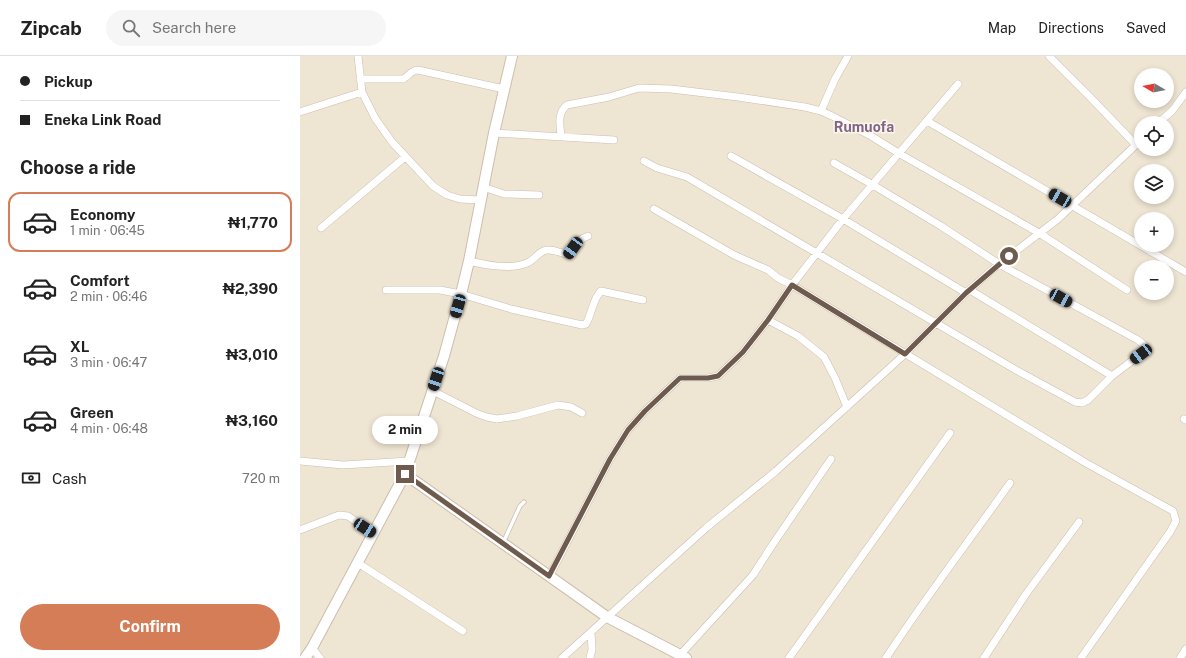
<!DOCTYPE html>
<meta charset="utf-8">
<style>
body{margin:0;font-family:"Public Sans",sans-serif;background:#f6f6f6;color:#222;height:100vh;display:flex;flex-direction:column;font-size:15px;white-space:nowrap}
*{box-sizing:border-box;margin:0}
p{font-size:13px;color:#767676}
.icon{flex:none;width:22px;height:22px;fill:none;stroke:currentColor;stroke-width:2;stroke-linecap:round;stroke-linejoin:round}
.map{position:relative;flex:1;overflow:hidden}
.details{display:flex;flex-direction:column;background:#fff;width:300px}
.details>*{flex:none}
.top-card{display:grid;align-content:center;height:88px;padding:0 20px;background:#fff}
.needle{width:26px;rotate:280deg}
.fabs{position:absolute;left:834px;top:12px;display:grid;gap:8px}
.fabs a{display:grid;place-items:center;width:40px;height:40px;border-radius:50%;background:#fff;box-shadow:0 2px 6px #0003;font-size:20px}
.end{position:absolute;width:18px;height:18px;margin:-9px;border:5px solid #6e5b4d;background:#fff;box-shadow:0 0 0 2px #fff}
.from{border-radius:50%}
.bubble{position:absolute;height:28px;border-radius:14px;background:#fff;box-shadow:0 2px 6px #0003;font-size:13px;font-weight:700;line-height:28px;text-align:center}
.car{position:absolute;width:12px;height:24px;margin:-12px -6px;border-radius:5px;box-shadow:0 0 3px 1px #0007;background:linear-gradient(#222 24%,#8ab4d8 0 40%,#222 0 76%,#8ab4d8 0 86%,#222 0)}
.top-card b{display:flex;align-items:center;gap:14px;height:38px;font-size:15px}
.top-card b+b{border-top:1px solid #e0e0e0}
.top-card i{width:10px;height:10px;background:#222}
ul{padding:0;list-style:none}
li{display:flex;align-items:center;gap:12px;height:60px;margin:0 8px 6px;padding:0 12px;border:2px solid transparent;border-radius:12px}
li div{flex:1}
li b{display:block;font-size:15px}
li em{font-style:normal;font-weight:700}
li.active{border-color:#d47d57}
li>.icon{width:36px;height:36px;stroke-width:1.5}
h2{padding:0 20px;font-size:18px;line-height:48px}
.pay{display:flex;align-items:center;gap:10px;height:44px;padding:0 20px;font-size:15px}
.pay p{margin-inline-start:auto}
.button{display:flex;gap:8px;margin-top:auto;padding:8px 20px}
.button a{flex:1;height:46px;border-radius:24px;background:#d47d57;color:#fff;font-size:16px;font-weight:700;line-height:46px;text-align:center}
header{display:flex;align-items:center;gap:24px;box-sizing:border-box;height:56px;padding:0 20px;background:#fff;border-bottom:1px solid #e0e0e0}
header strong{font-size:19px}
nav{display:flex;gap:22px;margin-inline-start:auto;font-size:14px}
.search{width:280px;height:36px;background:#f6f6f6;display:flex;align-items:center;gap:10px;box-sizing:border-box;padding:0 14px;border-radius:22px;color:#767676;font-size:15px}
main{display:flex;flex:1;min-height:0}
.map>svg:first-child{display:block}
.residential{fill:#efe5d3;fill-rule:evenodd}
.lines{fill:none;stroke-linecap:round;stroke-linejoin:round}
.lane-casing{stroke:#cbbdaf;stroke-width:5}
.street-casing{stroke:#cbbdaf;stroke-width:8}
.secondary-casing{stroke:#cdbdac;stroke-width:12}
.lane{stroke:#fff;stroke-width:3.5}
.street{stroke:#fff;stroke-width:7}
.secondary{stroke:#fff;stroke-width:10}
.route{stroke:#6e5b4d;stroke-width:5}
.labels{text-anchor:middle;stroke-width:3;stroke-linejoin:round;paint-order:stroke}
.quarter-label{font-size:14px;font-weight:bold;fill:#80658a;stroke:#fcf6e9}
</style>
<header>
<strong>Zipcab</strong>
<div class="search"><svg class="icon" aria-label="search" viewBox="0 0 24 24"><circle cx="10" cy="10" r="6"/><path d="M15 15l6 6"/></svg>Search here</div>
<nav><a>Map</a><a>Directions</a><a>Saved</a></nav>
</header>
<main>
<section class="details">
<div class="top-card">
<b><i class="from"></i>Pickup</b>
<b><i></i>Eneka Link Road</b>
</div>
<h2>Choose a ride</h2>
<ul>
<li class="active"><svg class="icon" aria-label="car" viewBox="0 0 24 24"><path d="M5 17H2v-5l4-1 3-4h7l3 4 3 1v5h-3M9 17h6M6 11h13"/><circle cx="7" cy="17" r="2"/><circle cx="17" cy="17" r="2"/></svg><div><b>Economy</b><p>1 min · 06:45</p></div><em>₦1,770</em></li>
<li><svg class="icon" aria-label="car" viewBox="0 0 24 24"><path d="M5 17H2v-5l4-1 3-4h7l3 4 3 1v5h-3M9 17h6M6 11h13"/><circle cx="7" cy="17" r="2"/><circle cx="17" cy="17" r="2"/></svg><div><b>Comfort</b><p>2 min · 06:46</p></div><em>₦2,390</em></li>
<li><svg class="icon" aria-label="car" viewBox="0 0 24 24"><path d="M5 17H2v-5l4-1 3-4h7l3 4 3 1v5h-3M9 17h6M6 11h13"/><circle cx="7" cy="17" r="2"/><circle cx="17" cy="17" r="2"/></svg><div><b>XL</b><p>3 min · 06:47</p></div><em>₦3,010</em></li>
<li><svg class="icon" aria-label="car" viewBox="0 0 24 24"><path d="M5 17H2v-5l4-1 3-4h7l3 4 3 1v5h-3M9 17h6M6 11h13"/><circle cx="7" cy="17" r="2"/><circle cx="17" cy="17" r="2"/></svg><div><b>Green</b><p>4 min · 06:48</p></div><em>₦3,160</em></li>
</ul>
<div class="pay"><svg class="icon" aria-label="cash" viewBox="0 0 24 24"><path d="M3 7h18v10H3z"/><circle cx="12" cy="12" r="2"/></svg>Cash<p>720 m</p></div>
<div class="button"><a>Confirm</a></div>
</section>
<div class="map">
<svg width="886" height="602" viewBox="0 0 886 602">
<rect width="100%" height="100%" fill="#f9f2e4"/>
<path class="residential" d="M0,0H886V602H0ZM841,19H867V45H841ZM841,67H867V93H841ZM841,115H867V141H841ZM841,163H867V189H841ZM841,211H867V237H841Z"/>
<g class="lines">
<g class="lane-casing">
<path id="lane" d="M203,487L220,450L224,446"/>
</g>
<g class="street-casing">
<path id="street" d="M58,0L62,36L75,62L92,86L133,130L147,139L160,143L180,144
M749,0L790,41L836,89
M60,23H103C109,20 111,14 118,14L204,33
M521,55L535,23L548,0
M0,56L62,36
M627,65L886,216
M858,67L872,55L886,36
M194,77L314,84
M261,80C260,69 257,57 267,49L309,41L339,32L371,33L438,41L505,51L521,55L532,60L571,80L600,98L739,177L827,234
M431,100L543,163L666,237
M344,105L357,112L387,121L716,314L775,346L782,347L788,344L812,320L841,298L844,294V289L838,284L699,208L641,170L573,129L534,107
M183,131L204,138L239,139
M354,153L434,199L468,214L478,222L492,229L786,407L873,455L876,465L870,476L781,602
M21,172L105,101
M169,205C186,209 210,214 227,207C235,204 238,195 247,194C255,193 261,198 268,198C274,190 278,183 288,180
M86,234H140L161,238L211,253L282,269L286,268C292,258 293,242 301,235L343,244
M670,234L812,320
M468,264L498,280L524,301L535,322L547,351
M133,335L178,358L187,361L197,363L217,360L258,349L271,351L282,357
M884,363L886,364
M0,405L43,409L109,405
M0,474L39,459L48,460L72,477
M58,507L163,575
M249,521L310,403L328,374L345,355L380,322H408L418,320L443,296L468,264L492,229L543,163L658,28
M12,592L20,602
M380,599L453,519L473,488L531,403
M262,602L406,472L476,415L605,298L666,237L699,208L758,163L841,84
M290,602L292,593L291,576
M489,602L650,377
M586,602C625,542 669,485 710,427
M684,602L726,538L779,466
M880,602L886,593"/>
</g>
<g class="secondary-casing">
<path id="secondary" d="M105,418L307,561L386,602
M5,602L12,592L105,418L144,300L161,238L169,205L194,77L212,0"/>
</g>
<use href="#lane" class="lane"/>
<use href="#street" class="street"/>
<use href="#secondary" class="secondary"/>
</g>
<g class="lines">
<path class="route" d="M105,418L249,520L310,403L328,374L345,355L380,322H408L418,320L443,296L468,264L492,229L605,298L666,237L709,200"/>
</g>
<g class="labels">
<g class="quarter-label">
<text x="564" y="76">Rumuofa</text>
</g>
</g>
</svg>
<div class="fabs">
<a><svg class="needle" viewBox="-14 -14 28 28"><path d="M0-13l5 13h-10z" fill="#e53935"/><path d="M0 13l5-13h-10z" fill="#767676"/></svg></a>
<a><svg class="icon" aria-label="locate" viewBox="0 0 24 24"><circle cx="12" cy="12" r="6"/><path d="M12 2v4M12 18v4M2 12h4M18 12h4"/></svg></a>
<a><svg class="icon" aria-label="layers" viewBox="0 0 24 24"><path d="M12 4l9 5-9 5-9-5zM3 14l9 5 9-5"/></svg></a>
<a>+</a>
<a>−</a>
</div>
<i class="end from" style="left:709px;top:200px"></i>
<i class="end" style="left:105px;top:418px"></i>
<div class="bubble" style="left:72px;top:360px;width:66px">2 min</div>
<i class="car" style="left:760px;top:142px;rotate:300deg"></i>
<i class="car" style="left:273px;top:192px;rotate:216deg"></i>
<i class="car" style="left:761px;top:242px;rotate:119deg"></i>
<i class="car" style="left:158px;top:250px;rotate:196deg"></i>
<i class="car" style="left:841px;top:298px;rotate:233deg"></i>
<i class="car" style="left:136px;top:323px;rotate:198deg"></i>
<i class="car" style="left:65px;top:472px;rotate:123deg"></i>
</div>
</main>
